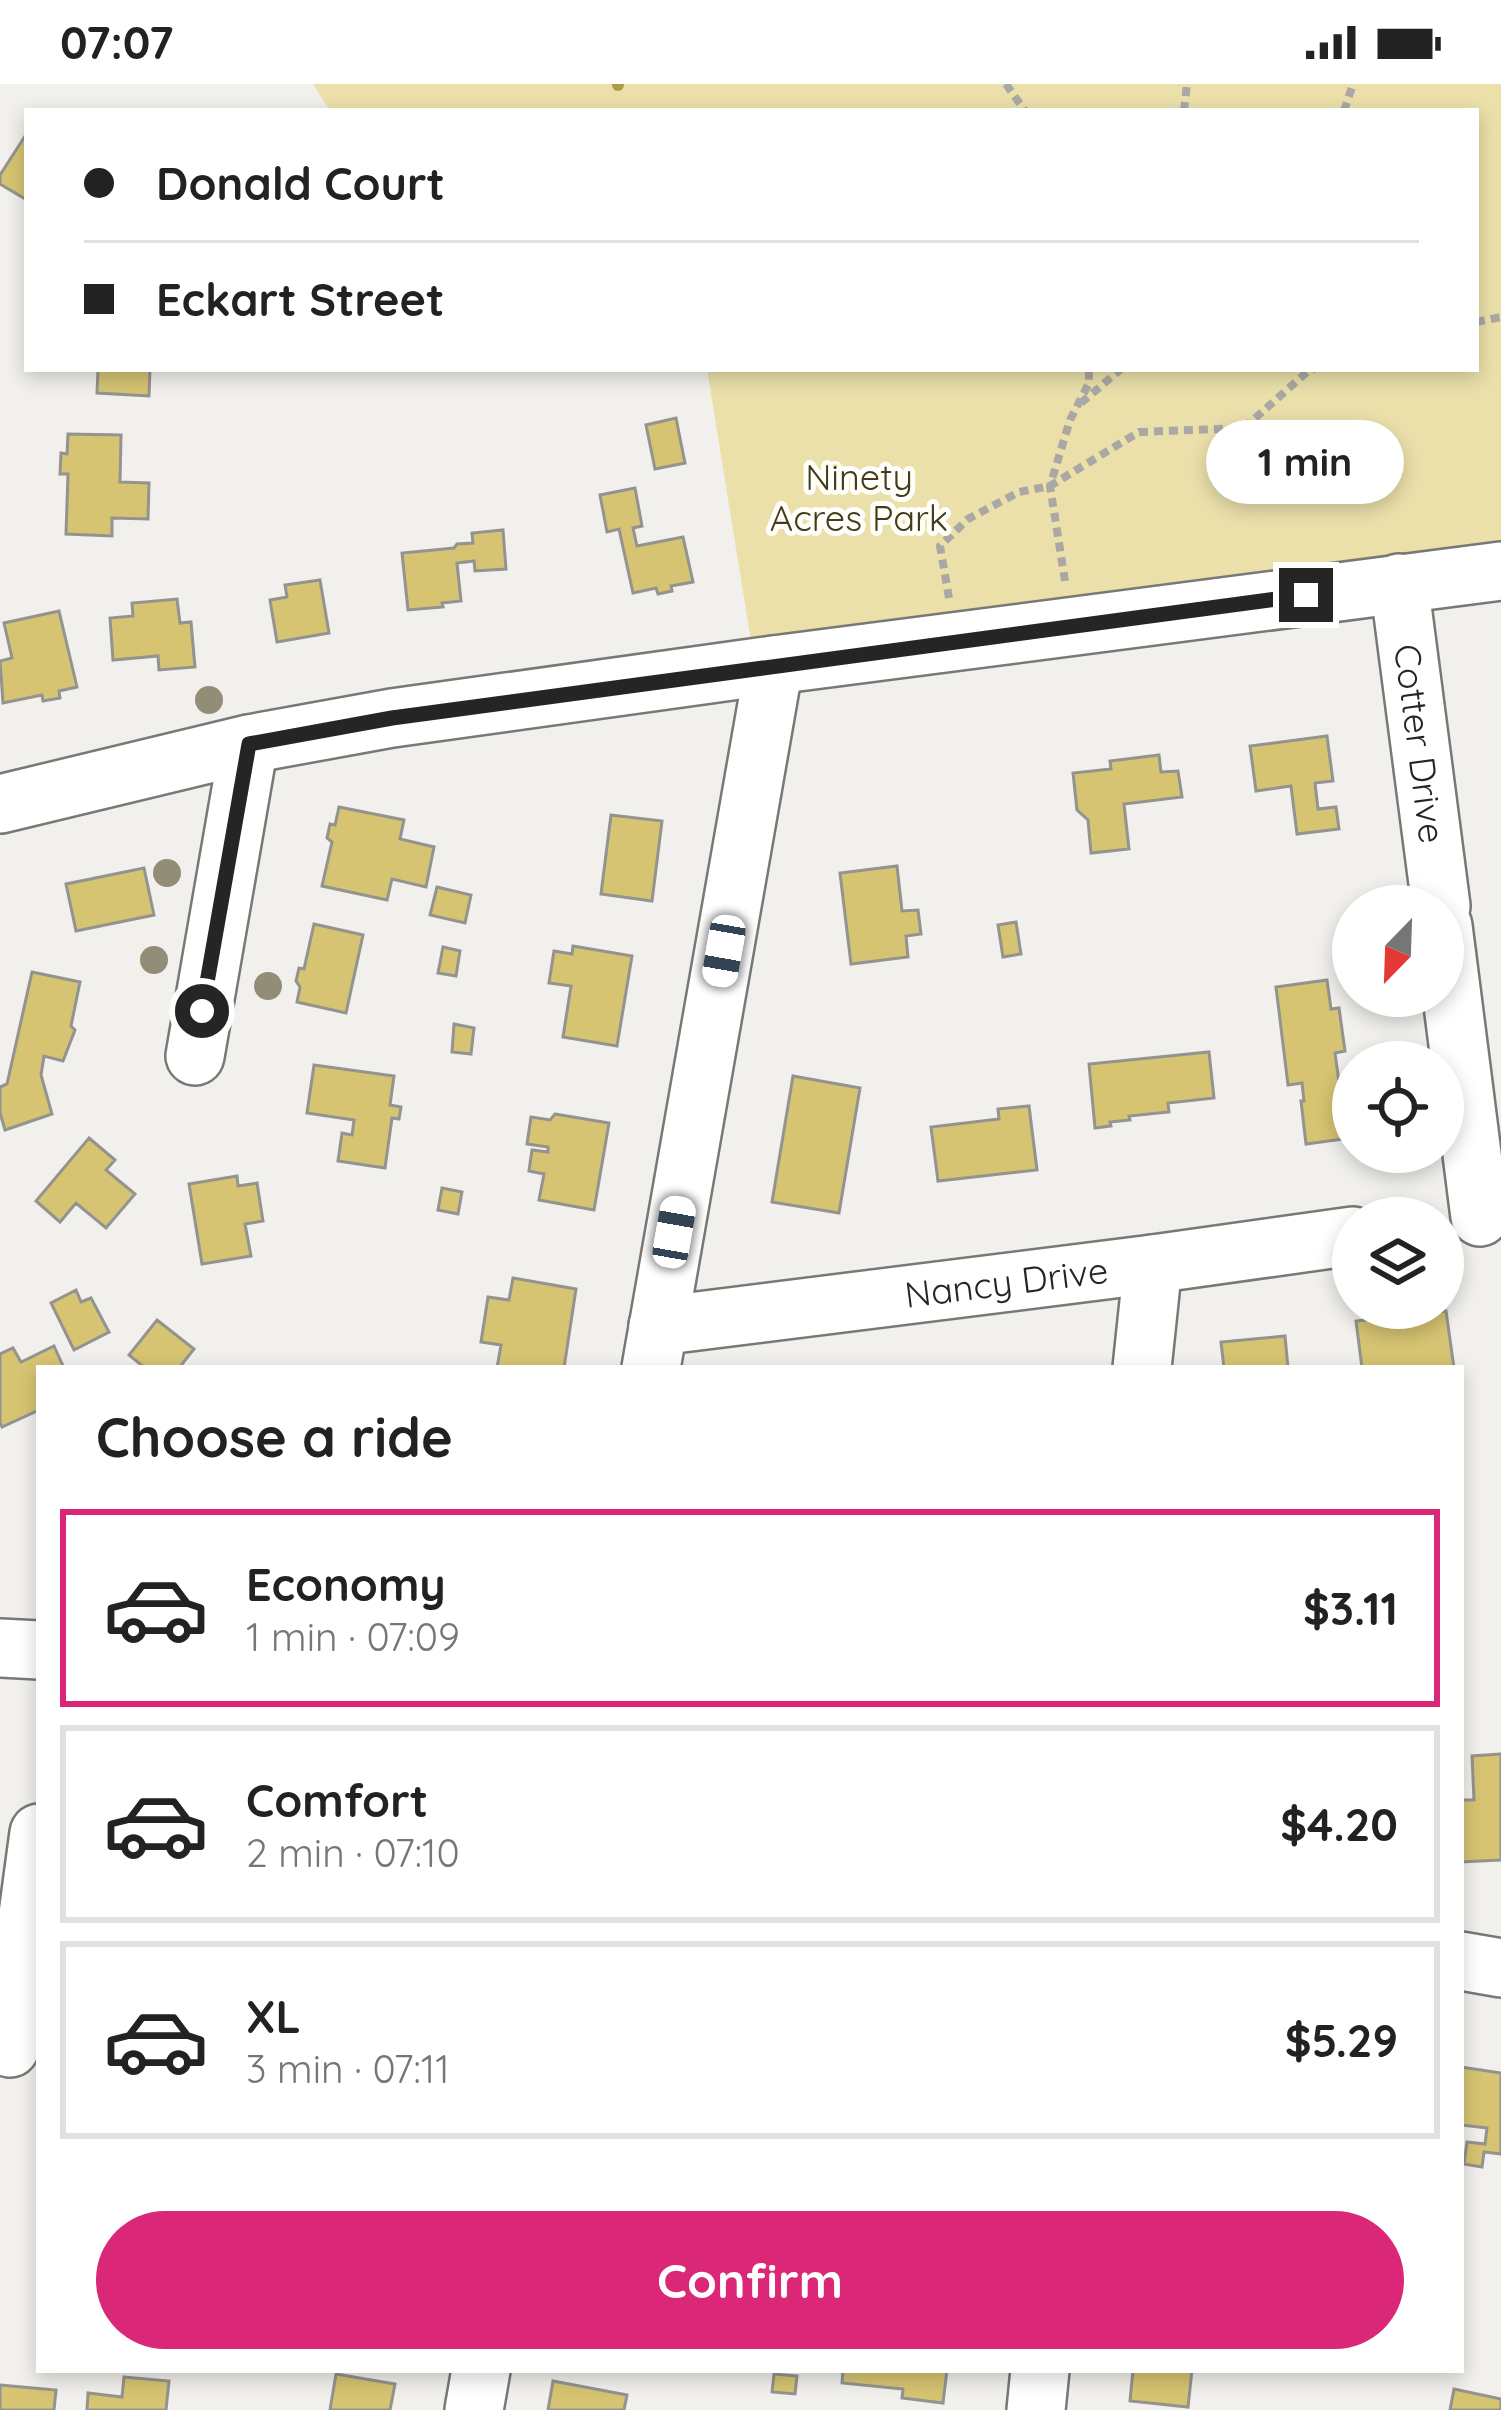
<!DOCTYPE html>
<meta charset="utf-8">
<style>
body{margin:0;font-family:Quicksand,sans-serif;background:#f6f6f6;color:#222;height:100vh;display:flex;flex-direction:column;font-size:45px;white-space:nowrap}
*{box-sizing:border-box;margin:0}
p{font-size:39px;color:#767676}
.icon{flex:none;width:66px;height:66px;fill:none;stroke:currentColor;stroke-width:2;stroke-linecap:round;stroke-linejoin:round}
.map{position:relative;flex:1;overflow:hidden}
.sheet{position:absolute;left:36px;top:1281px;width:1428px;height:1008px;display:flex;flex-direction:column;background:#fff;border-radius:0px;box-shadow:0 6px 18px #0003}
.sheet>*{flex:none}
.top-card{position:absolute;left:24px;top:24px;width:1455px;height:264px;border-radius:0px;box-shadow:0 6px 18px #0003;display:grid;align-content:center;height:264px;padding:0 60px;background:#fff}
.needle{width:78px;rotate:203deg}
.tools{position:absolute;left:1332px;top:801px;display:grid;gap:24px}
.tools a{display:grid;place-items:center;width:132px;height:132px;border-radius:50%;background:#fff;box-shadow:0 6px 18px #0003;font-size:60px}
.end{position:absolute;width:54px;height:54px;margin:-27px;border:15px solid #252524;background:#fff;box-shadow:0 0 0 6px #fff}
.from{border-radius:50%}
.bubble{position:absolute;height:84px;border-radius:42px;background:#fff;box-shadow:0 6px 18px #0003;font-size:39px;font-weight:800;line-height:84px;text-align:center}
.car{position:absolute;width:36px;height:72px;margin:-36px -18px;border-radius:15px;box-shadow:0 0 9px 3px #0007;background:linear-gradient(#fff 24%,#345 0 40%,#fff 0 76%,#345 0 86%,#fff 0)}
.top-card b{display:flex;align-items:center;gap:42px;height:114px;font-size:45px}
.top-card b+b{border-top:3px solid #e0e0e0}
.top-card i{width:30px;height:30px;background:#222}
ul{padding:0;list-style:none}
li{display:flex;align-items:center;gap:36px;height:198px;margin:0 24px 18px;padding:0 36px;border:6px solid #e0e0e0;border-radius:0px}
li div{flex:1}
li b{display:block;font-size:45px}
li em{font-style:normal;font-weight:800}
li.active{border-color:#db2777}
li>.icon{width:108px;height:108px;stroke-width:1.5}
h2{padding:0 60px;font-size:54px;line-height:144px}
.cta{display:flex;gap:24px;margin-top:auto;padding:24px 60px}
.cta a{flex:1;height:138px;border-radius:72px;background:#db2777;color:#fff;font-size:48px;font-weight:800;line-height:138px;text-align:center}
.status{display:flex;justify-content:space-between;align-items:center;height:84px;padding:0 60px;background:#fff;direction:ltr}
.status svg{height:33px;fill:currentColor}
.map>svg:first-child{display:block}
.green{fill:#ebe0aa}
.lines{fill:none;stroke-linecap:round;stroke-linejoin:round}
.stream{stroke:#ad9b4a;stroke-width:12}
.building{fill:#d6c472;stroke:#93938f;stroke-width:3}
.minor-casing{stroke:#787874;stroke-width:62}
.path{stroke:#a9a8a5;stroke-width:8;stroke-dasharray:9 6;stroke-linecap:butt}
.minor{stroke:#fff;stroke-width:57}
.tree{fill:#918d77}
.route{stroke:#252524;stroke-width:15}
.labels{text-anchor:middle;stroke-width:10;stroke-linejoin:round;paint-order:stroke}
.park-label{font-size:36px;fill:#433c18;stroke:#fffefa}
.street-label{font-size:36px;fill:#252524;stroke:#fffefa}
</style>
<div class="status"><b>07:07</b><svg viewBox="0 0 49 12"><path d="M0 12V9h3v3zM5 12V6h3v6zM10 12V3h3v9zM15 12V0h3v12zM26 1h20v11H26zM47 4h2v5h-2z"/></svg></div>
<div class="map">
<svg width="1501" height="2326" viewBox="0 0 1501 2326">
<rect width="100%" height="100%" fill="#f1f0ec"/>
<path class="green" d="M313,0H1501V462L751,557L707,285H1476V27H330Z"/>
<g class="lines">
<path class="stream" d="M618,0V1"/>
</g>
<path class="building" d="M27,49V116L0,100V91Z
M98,285H150L149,312L97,309Z
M676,334L685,379L655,385L646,341Z
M68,350L121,351L120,398L149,399L148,435L112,434V452L66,450L68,390H60L61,369L67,370Z
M635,404L642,442L633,444L637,462L683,453L693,498L671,502L672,507L658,510L656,504L633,509L619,445L607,448L600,411Z
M503,446L506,485L475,487L474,477L457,479L461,517L442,519L443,523L408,526L402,469L454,464L457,460L473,459L472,449Z
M320,496L329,549L277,558L270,516L287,513L285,501Z
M177,515L180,539L191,538L195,583L159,586L158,572L113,576L110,534L133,532L132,519Z
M59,527L77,603L59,607L60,614L43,617L42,611L3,619L0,577L12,574L4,539Z
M1327,652L1333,697L1315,699L1318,725L1336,723L1339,745L1297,750L1291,702L1256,707L1250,662Z
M1159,671L1161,688L1178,687L1182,713L1124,720L1129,765L1091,769L1088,736L1077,726L1073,689L1111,685L1110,677Z
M339,723L404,736L400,755L434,763L426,803L392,795L387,816L322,802L332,758L327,754L330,740L335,741Z
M611,731L662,737L652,817L601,810Z
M897,782L902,827L918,826L921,850L906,852L908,873L851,880L840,789Z
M144,784L154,831L76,847L66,800Z
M437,803L471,811L465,839L430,831Z
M1016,838L1021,870L1003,873L998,841Z
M314,840L363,851L346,929L297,918L300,903L296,897L299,884L304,885Z
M573,862L632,872L617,962L563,953L571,902L549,899L554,867L572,870Z
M443,863L460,867L456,892L438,889Z
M32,888L80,898L71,942L75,946L63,977L44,972L41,991L52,1030L5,1046L0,1029V1003L7,1000Z
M1327,896L1331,925L1339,924L1345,967L1335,969L1341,1013H1346L1351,1054L1306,1060L1301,1017H1304L1302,999L1288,1001L1276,903Z
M454,940L474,944L471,970L452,968Z
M1209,968L1214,1014L1168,1019L1169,1028L1129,1032L1130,1036L1110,1038L1111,1042L1095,1044L1089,980Z
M314,981L394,992L390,1021L401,1023L399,1035L392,1034L385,1084L338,1077L342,1049L352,1051L354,1036L307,1029Z
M793,992L860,1004L839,1129L772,1118Z
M1029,1022L1037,1086L938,1097L931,1043L999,1035L998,1025Z
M555,1030L609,1039L594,1126L539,1116L544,1090L529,1087L532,1066L548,1068V1063L527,1060L531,1033L550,1036Z
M89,1054L115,1076L106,1086L135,1110L106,1144L76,1119L60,1138L36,1117Z
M237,1092L238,1102L257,1099L263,1137L245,1140L251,1172L202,1180L189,1100Z
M442,1104L462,1108L458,1130L438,1126Z
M513,1194L576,1205L564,1284H497L501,1261L481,1258L488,1213L509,1216Z
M76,1206L81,1218L91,1214L109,1248L74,1266L51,1219Z
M1446,1227L1454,1284H1362L1356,1237Z
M157,1236L194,1265L179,1284H145L129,1271Z
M1285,1252L1288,1284H1224L1221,1258Z
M54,1262L64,1284H39V1326L2,1343L0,1338V1270L13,1264L21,1278Z
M1501,1670V1776L1461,1778V1716H1474L1472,1672Z
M1461,1983L1501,1989V2070L1484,2068L1482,2083L1464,2080L1467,2058L1485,2060L1487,2044L1461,2041Z
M843,2286H947L943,2319L902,2314L903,2305L842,2299Z
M1133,2286H1192L1188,2323L1130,2317Z
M336,2290L395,2300L390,2326H330Z
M774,2290L797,2292L795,2310L772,2308Z
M124,2293L169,2297L166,2326H87L88,2309L122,2313Z
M553,2297L627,2311L624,2326H548Z
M0,2301L56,2306L54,2326H0Z
M1454,2305L1501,2315V2326H1450Z"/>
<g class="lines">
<g class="minor-casing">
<g id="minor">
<path id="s1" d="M1399,499L1441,822"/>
<path d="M0,720L249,660L392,634L774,581L1501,487"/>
<path d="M1443,842L1480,1133"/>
<path d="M195,972L249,660"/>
<path id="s2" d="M658,1242L1153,1180L1353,1152"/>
<path d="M651,1284L774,581"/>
<path d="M1142,1284L1153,1180"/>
<path d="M0,1564L39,1566"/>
<path d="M1461,1877L1501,1884"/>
<path d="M10,1964L39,1749"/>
<path d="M474,2326L481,2286"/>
<path d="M1036,2326L1040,2286"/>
</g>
</g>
<path class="path" d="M1006,0L1025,27
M1184,27L1187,0
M1344,27L1353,0
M1476,238L1501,233
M1081,319L1121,285
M1065,497L1050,402L1070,336L1089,299V285
M949,514L940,462L968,435L1019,408L1050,402L1139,348L1244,344L1307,288L1314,285"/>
<use href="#minor" class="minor"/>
</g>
<g class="tree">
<circle cx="209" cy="616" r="14"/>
<circle cx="167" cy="789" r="14"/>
<circle cx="154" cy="876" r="14"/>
<circle cx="268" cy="902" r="14"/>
</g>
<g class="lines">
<path class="route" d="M202,927L249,660L392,634L1306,511"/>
</g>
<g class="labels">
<g class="park-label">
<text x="859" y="406">Ninety<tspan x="859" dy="41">Acres Park</tspan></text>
</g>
<g class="street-label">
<text dy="13" stroke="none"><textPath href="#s1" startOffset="162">Cotter Drive</textPath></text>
<text dy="13" stroke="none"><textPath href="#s2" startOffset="351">Nancy Drive</textPath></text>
</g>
</g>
</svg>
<div class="tools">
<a><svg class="needle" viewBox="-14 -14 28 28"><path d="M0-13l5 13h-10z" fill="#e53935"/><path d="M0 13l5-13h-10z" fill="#767676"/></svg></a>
<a><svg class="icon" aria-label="locate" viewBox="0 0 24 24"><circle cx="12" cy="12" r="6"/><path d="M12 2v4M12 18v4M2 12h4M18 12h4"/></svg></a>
<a><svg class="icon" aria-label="layers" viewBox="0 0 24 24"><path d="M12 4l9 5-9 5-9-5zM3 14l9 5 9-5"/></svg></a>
</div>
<i class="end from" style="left:202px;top:927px"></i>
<i class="end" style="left:1306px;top:511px"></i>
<div class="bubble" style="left:1206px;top:336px;width:198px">1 min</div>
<i class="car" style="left:724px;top:867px;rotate:190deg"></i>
<i class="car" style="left:674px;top:1148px;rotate:10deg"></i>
<div class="top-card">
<b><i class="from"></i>Donald Court</b>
<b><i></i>Eckart Street</b>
</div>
<section class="sheet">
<h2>Choose a ride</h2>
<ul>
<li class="active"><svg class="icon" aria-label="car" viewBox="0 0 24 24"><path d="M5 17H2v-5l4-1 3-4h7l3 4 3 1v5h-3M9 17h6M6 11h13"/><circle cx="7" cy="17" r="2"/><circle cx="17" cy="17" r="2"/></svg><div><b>Economy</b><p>1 min · 07:09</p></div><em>$3.11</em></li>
<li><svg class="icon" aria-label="car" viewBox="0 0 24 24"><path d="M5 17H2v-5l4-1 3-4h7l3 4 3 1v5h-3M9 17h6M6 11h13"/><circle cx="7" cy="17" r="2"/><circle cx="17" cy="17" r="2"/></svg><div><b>Comfort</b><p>2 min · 07:10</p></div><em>$4.20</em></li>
<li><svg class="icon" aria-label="car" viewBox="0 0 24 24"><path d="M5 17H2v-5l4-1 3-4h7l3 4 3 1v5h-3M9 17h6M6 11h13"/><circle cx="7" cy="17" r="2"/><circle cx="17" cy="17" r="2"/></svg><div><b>XL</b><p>3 min · 07:11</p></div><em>$5.29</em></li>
</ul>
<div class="cta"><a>Confirm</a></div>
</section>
</div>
